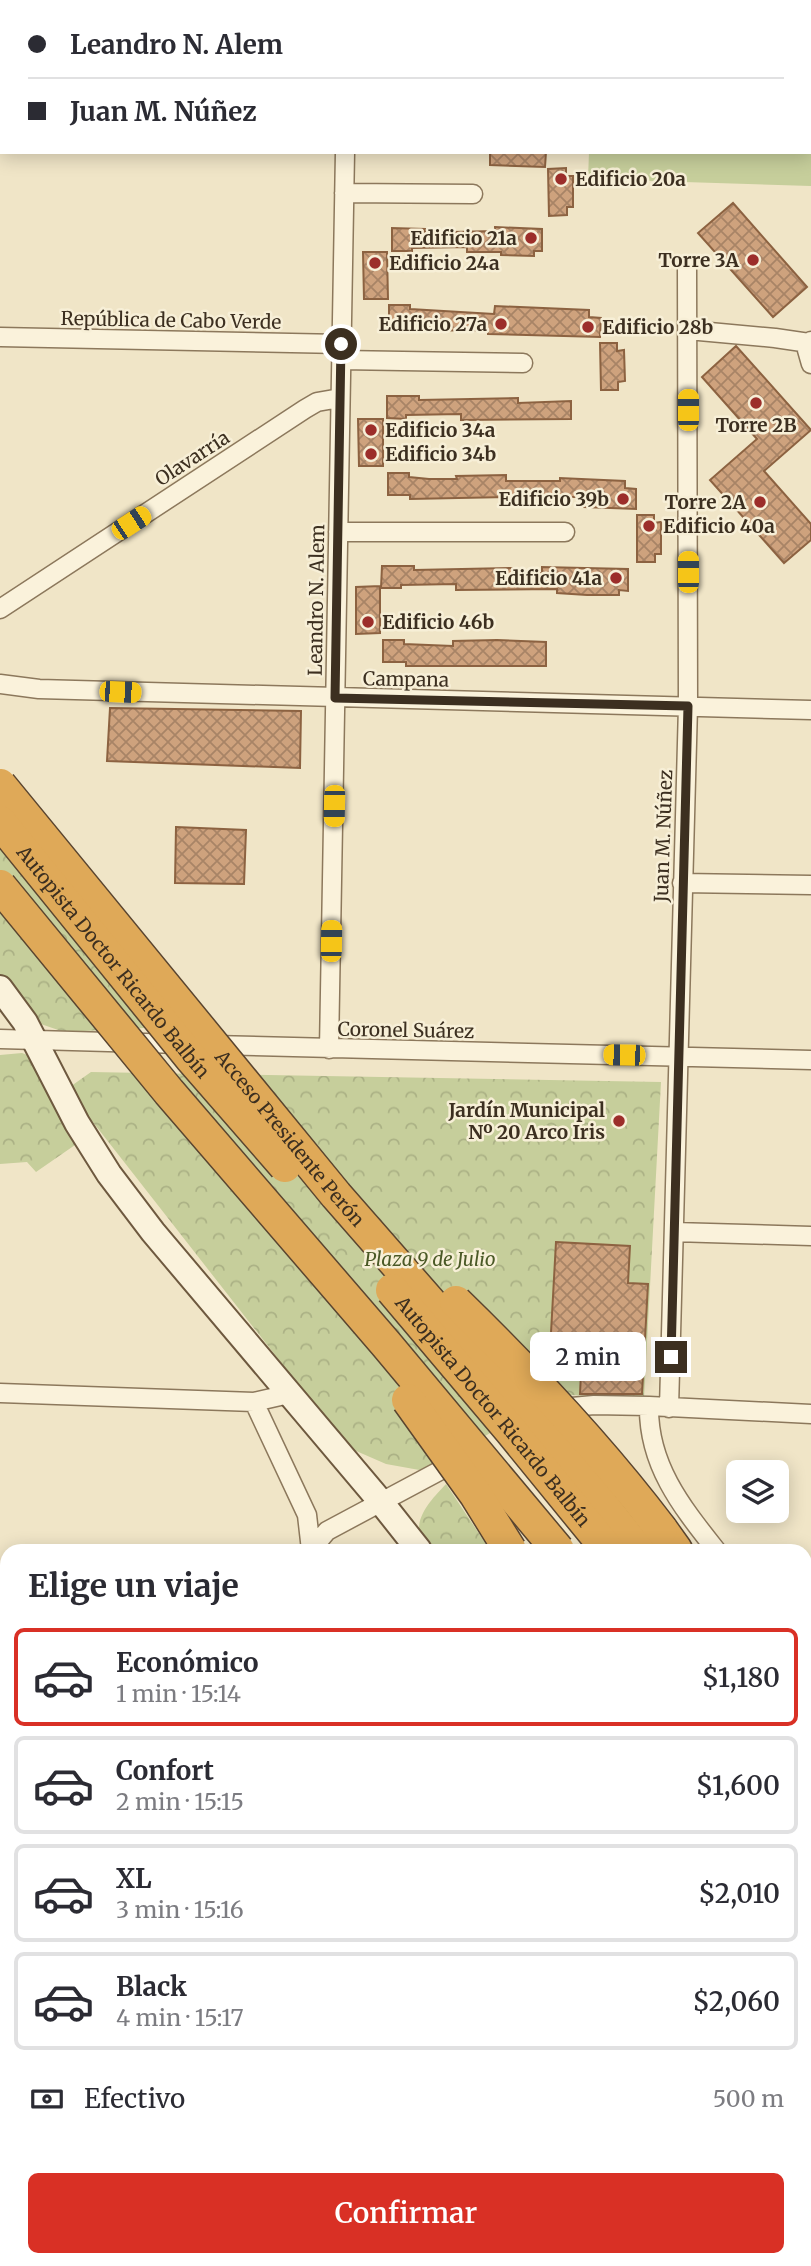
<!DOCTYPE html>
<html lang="es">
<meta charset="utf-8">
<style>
body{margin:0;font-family:Merriweather,serif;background:#f2f2f3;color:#2b2b33;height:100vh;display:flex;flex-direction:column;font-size:26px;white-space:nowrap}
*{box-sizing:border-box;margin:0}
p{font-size:23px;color:#7c7c81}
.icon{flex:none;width:38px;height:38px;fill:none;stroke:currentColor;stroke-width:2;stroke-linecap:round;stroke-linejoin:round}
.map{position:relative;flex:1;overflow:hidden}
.side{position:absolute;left:0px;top:1544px;width:812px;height:723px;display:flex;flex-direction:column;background:#fff;border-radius:21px 21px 0 0;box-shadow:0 4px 18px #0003}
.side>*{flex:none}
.hud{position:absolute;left:0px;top:0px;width:812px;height:154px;box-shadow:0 4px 18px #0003;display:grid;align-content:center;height:154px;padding:0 28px;background:#fff}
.controls{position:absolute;left:726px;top:1460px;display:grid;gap:14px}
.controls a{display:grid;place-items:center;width:63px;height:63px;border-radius:10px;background:#fff;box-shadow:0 4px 18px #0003;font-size:35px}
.end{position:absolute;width:32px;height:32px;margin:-16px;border:9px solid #3c2f20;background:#fff;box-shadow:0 0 0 4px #fff}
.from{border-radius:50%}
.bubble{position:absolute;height:49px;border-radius:10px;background:#fff;box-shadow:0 4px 18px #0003;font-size:23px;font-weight:600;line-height:49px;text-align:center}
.car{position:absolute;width:21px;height:42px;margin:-21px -10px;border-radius:9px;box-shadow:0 0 5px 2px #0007;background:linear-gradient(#f5c518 24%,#345 0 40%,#f5c518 0 76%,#345 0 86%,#f5c518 0)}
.hud b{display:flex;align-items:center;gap:24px;height:66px;font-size:26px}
.hud b+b{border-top:2px solid #e1e1e2}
.hud i{width:18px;height:18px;background:#2b2b33}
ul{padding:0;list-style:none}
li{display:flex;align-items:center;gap:21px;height:98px;margin:0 14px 10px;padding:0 14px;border:4px solid #e1e1e2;border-radius:10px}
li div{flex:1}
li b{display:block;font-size:26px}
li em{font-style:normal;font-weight:600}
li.active{border-color:#d93025}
li>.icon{width:63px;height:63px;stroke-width:1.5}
h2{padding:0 28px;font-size:32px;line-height:84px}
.pay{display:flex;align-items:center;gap:18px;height:77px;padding:0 28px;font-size:26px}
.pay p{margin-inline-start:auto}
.cta{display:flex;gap:14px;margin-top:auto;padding:14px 28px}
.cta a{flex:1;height:80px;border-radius:10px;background:#d93025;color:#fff;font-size:28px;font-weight:600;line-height:80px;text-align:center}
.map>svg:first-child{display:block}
.forest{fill:url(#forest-crowns)}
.pitch{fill:#c6ce9b}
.building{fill:url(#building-cross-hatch);stroke:#8c6241;stroke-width:2}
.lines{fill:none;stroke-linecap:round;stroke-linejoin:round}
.minor-casing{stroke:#8c785c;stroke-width:21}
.secondary-casing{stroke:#6e593f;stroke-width:28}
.motorway-casing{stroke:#5a4530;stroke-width:35}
.minor{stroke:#faf2db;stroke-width:18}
.secondary{stroke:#faf2db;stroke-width:24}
.motorway{stroke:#dfa958;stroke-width:32}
.motorway-bridge-casing{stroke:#5a4530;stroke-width:35;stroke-linecap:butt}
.motorway-bridge{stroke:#dfa958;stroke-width:32}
.route{stroke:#3c2f20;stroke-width:9}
.poi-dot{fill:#9c2e2a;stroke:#f7efd7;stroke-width:2.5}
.labels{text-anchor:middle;stroke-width:5;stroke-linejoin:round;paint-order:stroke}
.poi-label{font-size:19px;font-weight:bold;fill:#3c2f20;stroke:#f7efd7;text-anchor:start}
.street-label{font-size:19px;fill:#3c2f20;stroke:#f7efd7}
.park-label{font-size:19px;font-style:italic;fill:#4a5926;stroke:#f7efd7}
</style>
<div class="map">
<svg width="811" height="2266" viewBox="0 0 811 2266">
<defs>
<pattern id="forest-crowns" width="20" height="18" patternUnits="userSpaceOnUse" patternTransform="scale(1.75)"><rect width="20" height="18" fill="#c6ce9b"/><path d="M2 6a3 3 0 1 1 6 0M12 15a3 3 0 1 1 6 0" fill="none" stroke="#abb185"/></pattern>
<pattern id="building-cross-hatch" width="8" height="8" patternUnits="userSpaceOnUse" patternTransform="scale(1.75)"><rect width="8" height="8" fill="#cea27d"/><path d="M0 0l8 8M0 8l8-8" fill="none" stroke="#a88466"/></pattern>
</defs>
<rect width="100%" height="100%" fill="#f0e5c7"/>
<path class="forest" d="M0,775L204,1025L64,1032L35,1022L0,974Z
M22,1053L30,1056L36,1063L42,1083L75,1145L36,1172L27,1162L0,1164V1055Z
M91,1072L661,1082L644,1398L569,1395L533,1408L425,1471L386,1464L347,1447L67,1089Z
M446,1484L490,1550H431C428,1547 422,1541 420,1537C414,1516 434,1497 446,1484Z
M805,1723L811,1729V2010L805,1999Z"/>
<path class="pitch" d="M591,0H811V186L588,179L589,152H810V2H591Z"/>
<path class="building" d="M490,152H546L545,167L490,165Z
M566,168V176H573V207H567V215L549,216L548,169Z
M733,203L807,287L773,317L698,233Z
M495,227L542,229V251H534V256L501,255V252H467V247L412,248V251H392V228L425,229V232H452L495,231Z
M363,252H387L388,299H364Z
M389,305H410V309L494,314L495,306L589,310V317L601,318L600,337L488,334V330L411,331V327H389Z
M600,343H617V351L624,350L625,381L618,382V390H601Z
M736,346L811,430L764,471L811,524V540L784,563L710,480L757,439L702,377Z
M387,396H419V400L518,398V403L571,401V419L461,420V414L406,415V419L387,418Z
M358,419H383V466H359Z
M388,473H409V477L429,479H457L456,476L506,475V481H560V478L625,481V488L636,489V509L584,507V497H551V503H508V497L410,499V495H388Z
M637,515H654V523L661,522V554H655V562H637Z
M382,566H414V570L513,568V573H542V567L628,569V591L619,590V595H587L557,593V589L456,590V584L401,585V588H381Z
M380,586V633L356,634V587Z
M383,640H404V644L453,646V641L497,640L546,642V666H406V662H383Z
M110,708L301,711L300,768L107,761Z
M176,827L246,830L244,884L175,883Z
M556,1242L630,1246L628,1283L648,1284L642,1394H580L582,1353L550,1351Z"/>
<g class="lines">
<g class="minor-casing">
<path id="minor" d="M349,2L350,0
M344,193L473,194
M688,330L775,338L809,343
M0,337L341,344
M811,341L807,350L811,364
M341,360L523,363
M338,532H565
M0,609L305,409L317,402L340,398
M0,684L39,689L811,710
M682,883L811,885
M0,1039L181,1044
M213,1045L811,1060
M329,1049L345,152
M674,1232L811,1236
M0,1393L254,1402L289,1394
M254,1402L307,1515L311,1550
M649,1406C648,1465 682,1507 716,1550
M572,1407L594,1405L649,1406L811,1414
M669,1408L688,706L687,266
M311,1550L327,1531L443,1469
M0,1575H7
M805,1669L811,1677
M0,1687L7,1694
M0,2038L7,2035
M805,2114L811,2111
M0,2192L7,2203
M43,2259L47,2266
M525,2259L529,2266
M318,2266L326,2259
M644,2266V2259"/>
</g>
<g class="secondary-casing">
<path id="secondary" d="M0,988L25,1022L77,1123L109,1174L153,1232L381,1502L419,1550
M805,2086L811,2095"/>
</g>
<g class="motorway-casing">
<path id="motorway" d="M661,1529L676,1550
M805,1692L811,1697
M805,1782L811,1790
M805,1822L811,1831
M805,1898L811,1907
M805,2039L811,2050"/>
</g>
<use href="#minor" class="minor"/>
<use href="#secondary" class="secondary"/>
<use href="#motorway" class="motorway"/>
<g class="motorway-bridge-casing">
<g id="motorway-bridge">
<path id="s1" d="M0,785L336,1195L554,1444L638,1550"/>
<path id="s2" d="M0,822L191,1058L285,1166"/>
<path d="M0,886L169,1092L386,1344L558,1550"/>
<path id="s3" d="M392,1290L511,1431L608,1550"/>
<path d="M456,1302C529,1373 599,1447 661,1529"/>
<path d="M408,1400L476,1495L510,1550"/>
</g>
</g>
<use href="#motorway-bridge" class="motorway-bridge"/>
</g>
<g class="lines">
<path class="route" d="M341,344L335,698L688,706L671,1357"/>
</g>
<g class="poi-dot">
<circle cx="561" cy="179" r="7"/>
<circle cx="531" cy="238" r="7"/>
<circle cx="753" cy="260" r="7"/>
<circle cx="375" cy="263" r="7"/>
<circle cx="501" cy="324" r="7"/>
<circle cx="588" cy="327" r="7"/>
<circle cx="756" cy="403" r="7"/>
<circle cx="371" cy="430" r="7"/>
<circle cx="371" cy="454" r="7"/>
<circle cx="623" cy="499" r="7"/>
<circle cx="760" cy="502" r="7"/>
<circle cx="649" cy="526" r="7"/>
<circle cx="616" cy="578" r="7"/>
<circle cx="368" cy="622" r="7"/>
<circle cx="619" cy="1121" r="7"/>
</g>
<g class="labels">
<g class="poi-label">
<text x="575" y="186">Edificio 20a</text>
<text x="517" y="245" text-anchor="end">Edificio 21a</text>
<text x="739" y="267" text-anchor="end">Torre 3A</text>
<text x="389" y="270">Edificio 24a</text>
<text x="487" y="331" text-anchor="end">Edificio 27a</text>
<text x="602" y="334">Edificio 28b</text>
<text x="756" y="432" text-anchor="middle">Torre 2B</text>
<text x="385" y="437">Edificio 34a</text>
<text x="385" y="461">Edificio 34b</text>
<text x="609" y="506" text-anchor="end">Edificio 39b</text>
<text x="746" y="509" text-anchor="end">Torre 2A</text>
<text x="663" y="533">Edificio 40a</text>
<text x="602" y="585" text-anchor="end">Edificio 41a</text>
<text x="382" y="629">Edificio 46b</text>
<text x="605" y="1117" text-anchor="end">Jardín Municipal<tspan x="605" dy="22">Nº 20 Arco Iris</tspan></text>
</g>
<g class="street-label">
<text transform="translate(171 320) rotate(1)" y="7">República de Cabo Verde</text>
<text transform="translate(192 458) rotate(-33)" y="7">Olavarría</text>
<text transform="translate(316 600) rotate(-89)" y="7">Leandro N. Alem</text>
<text transform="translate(406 679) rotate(1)" y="7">Campana</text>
<text transform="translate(663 836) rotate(-88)" y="7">Juan M. Núñez</text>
<text dy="7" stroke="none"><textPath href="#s2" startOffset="180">Autopista Doctor Ricardo Balbín</textPath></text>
<text transform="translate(406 1030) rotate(1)" y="7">Coronel Suárez</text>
<text dy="7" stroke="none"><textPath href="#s1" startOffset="457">Acceso Presidente Perón</textPath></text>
<text dy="7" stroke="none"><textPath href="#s3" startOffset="158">Autopista Doctor Ricardo Balbín</textPath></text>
</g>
<g class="park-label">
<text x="430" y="1266">Plaza 9 de Julio</text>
</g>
</g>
</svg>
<div class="controls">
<a><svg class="icon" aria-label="layers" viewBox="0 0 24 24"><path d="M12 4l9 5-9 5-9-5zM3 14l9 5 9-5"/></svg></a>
</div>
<i class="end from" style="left:341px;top:344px"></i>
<i class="end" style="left:671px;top:1357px"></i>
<div class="bubble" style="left:530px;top:1332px;width:116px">2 min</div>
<i class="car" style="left:688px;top:410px;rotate:0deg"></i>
<i class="car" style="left:131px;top:523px;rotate:57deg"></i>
<i class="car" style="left:688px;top:572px;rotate:0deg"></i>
<i class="car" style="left:120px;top:692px;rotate:92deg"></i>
<i class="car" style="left:334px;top:806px;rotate:181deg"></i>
<i class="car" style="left:331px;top:941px;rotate:1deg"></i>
<i class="car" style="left:624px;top:1055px;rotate:271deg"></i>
<div class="hud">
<b><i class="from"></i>Leandro N. Alem</b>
<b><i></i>Juan M. Núñez</b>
</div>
<section class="side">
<h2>Elige un viaje</h2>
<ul>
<li class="active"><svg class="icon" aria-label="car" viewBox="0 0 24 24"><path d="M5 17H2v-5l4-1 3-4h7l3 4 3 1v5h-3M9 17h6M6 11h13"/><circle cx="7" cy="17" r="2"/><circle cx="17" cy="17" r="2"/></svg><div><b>Económico</b><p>1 min · 15:14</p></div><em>$1,180</em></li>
<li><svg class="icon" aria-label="car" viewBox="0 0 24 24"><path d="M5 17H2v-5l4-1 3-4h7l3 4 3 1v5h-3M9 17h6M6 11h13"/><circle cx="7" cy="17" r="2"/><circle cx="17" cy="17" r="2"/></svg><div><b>Confort</b><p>2 min · 15:15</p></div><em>$1,600</em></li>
<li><svg class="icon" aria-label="car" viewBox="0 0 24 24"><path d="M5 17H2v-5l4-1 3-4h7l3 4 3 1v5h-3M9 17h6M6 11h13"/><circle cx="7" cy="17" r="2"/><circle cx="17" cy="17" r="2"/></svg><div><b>XL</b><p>3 min · 15:16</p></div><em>$2,010</em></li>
<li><svg class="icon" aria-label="car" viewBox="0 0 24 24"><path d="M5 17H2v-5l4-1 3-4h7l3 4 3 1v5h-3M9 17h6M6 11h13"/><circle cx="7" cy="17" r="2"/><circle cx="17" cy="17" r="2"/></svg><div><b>Black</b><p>4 min · 15:17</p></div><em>$2,060</em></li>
</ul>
<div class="pay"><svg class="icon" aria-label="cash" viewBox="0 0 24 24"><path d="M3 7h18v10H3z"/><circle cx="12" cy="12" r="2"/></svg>Efectivo<p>500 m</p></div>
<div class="cta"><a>Confirmar</a></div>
</section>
</div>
